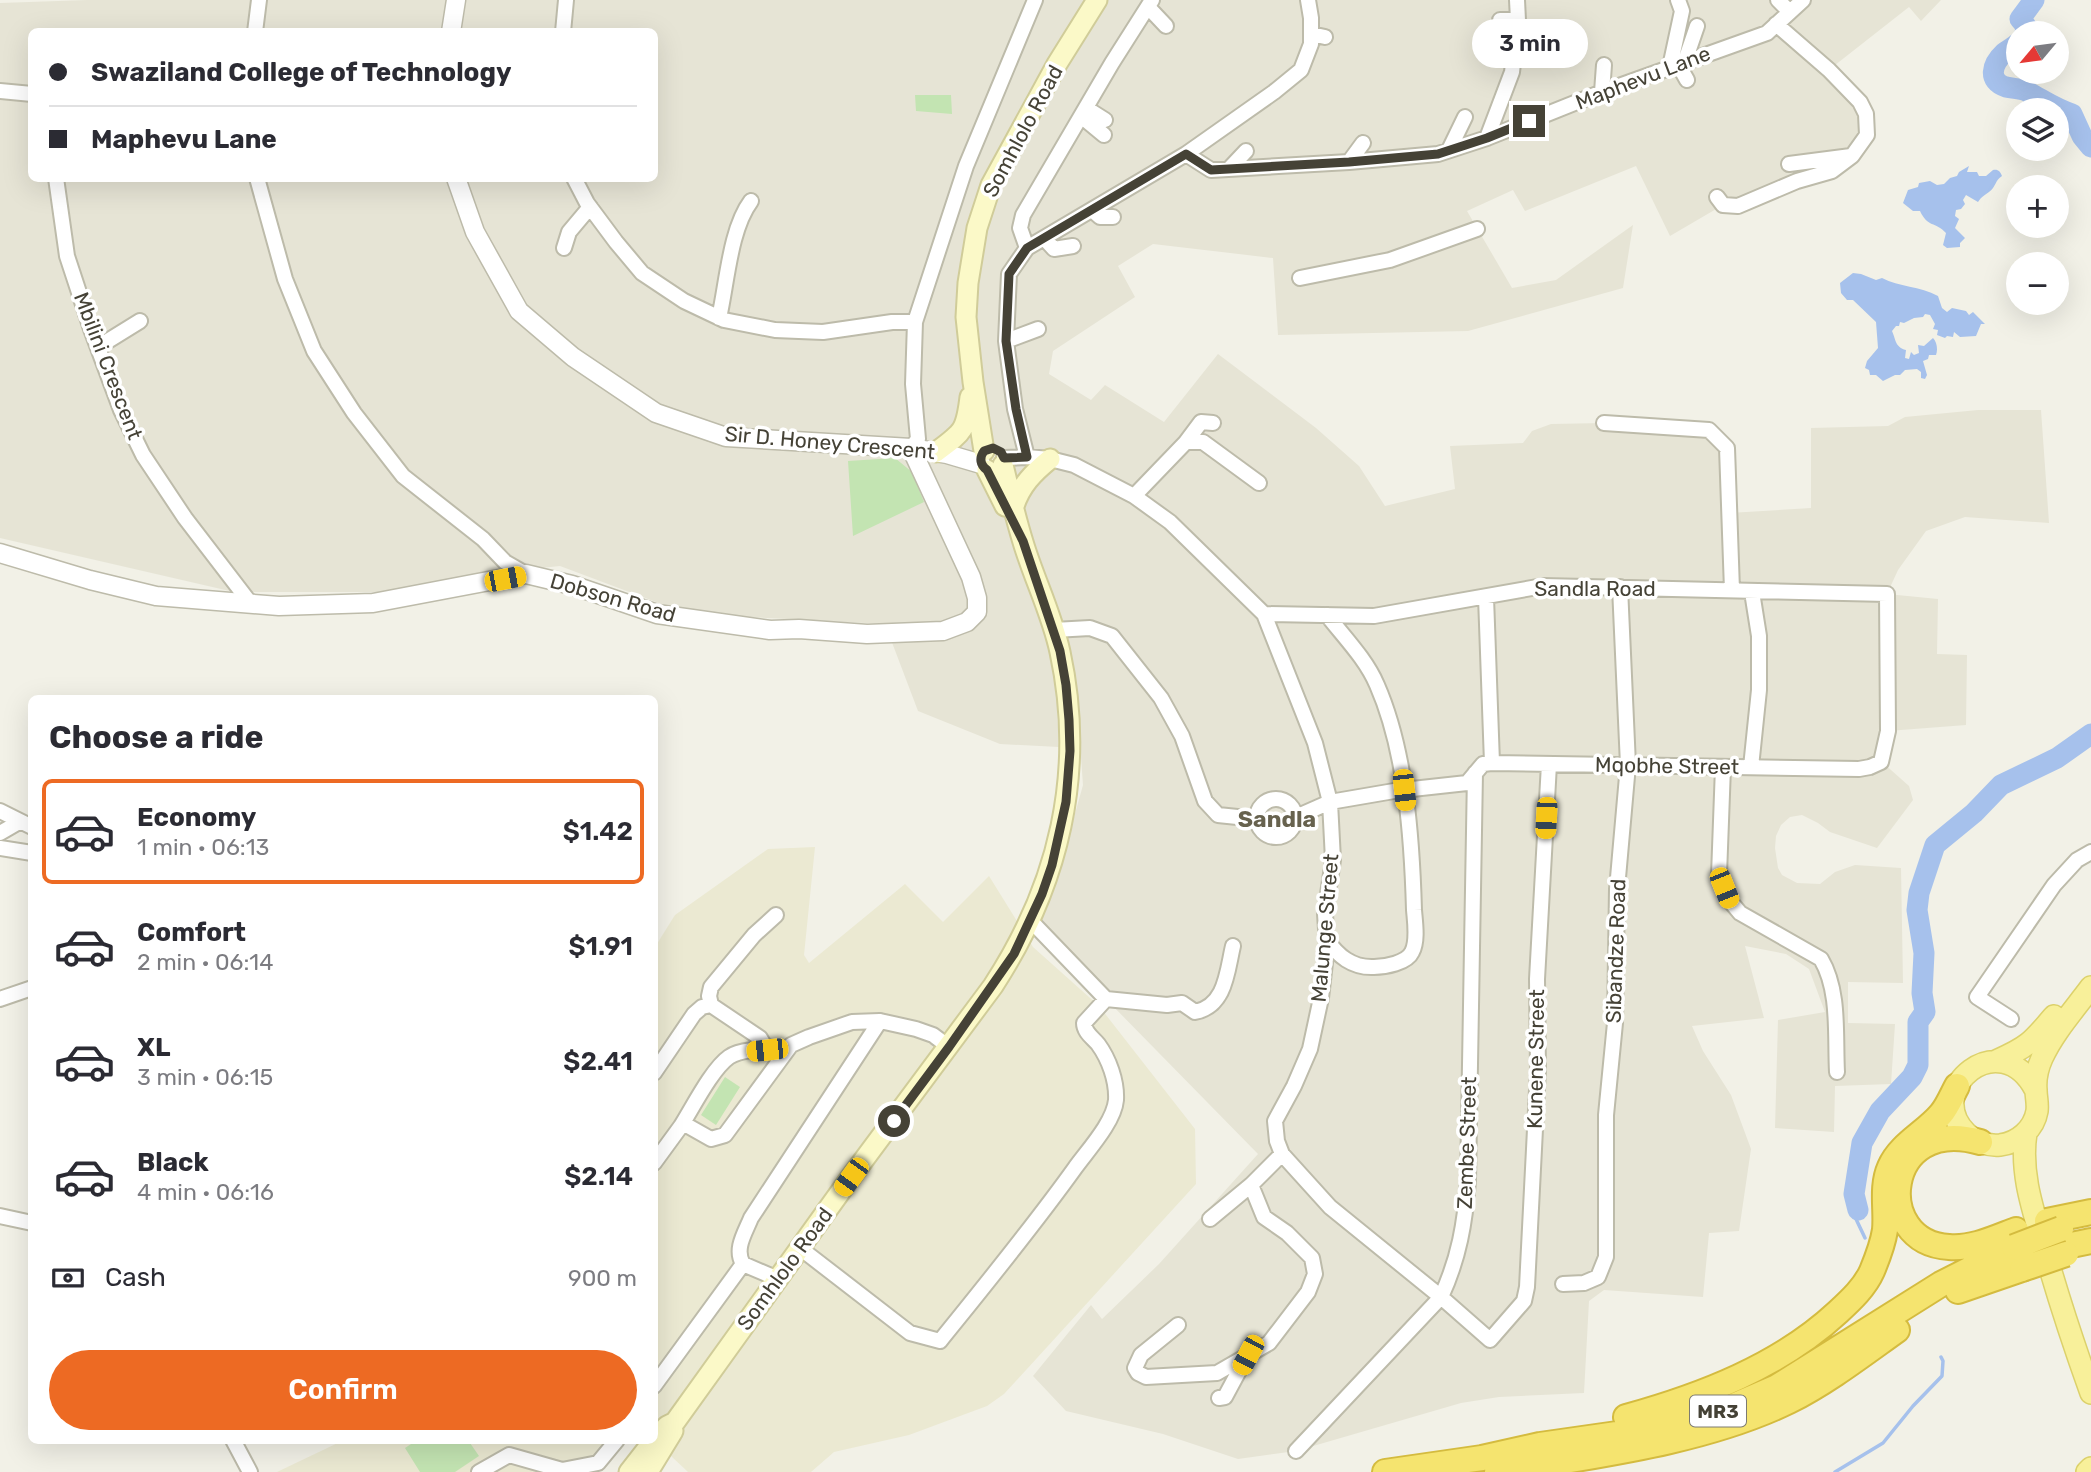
<!DOCTYPE html>
<meta charset="utf-8">
<style>
body{margin:0;font-family:Rubik,sans-serif;background:#f7f7f7;color:#2b2b33;height:100vh;display:flex;flex-direction:column;font-size:26px;white-space:nowrap}
*{box-sizing:border-box;margin:0}
p{font-size:23px;color:#7c7c81}
.icon{flex:none;width:38px;height:38px;fill:none;stroke:currentColor;stroke-width:2;stroke-linecap:round;stroke-linejoin:round}
.map{position:relative;flex:1;overflow:hidden}
.details{position:absolute;left:28px;top:695px;width:630px;height:749px;display:flex;flex-direction:column;background:#fff;border-radius:10px;box-shadow:0 7px 28px #0002}
.details>*{flex:none}
.hud{position:absolute;left:28px;top:28px;width:630px;height:154px;border-radius:10px;box-shadow:0 7px 28px #0002;display:grid;align-content:center;height:154px;padding:0 21px;background:#fff}
.needle{width:46px;rotate:241deg}
.buttons{position:absolute;left:2006px;top:21px;display:grid;gap:14px}
.buttons a{display:grid;place-items:center;width:63px;height:63px;border-radius:50%;background:#fff;box-shadow:0 7px 28px #0002;font-size:35px}
.end{position:absolute;width:32px;height:32px;margin:-16px;border:9px solid #454236;background:#fff;box-shadow:0 0 0 4px #fff}
.from{border-radius:50%}
.bubble{position:absolute;height:49px;border-radius:24px;background:#fff;box-shadow:0 7px 28px #0002;font-size:23px;font-weight:600;line-height:49px;text-align:center}
.car{position:absolute;width:21px;height:42px;margin:-21px -10px;border-radius:9px;box-shadow:0 0 5px 2px #0007;background:linear-gradient(#f5c518 24%,#345 0 40%,#f5c518 0 76%,#345 0 86%,#f5c518 0)}
.hud b{display:flex;align-items:center;gap:24px;height:66px;font-size:26px}
.hud b+b{border-top:2px solid #e1e1e2}
.hud i{width:18px;height:18px;background:#2b2b33}
ul{padding:0;list-style:none}
li{display:flex;align-items:center;gap:21px;height:105px;margin:0 14px 10px;padding:0 7px;border:4px solid transparent;border-radius:10px}
li div{flex:1}
li b{display:block;font-size:26px}
li em{font-style:normal;font-weight:600}
li.selected{border-color:#ed6a23}
li>.icon{width:63px;height:63px;stroke-width:1.5}
h2{padding:0 21px;font-size:32px;line-height:84px}
.pay{display:flex;align-items:center;gap:18px;height:77px;padding:0 21px;font-size:26px}
.pay p{margin-inline-start:auto}
.primary-button{display:flex;gap:14px;margin-top:auto;padding:14px 21px}
.primary-button a{flex:1;height:80px;border-radius:42px;background:#ed6a23;color:#fff;font-size:28px;font-weight:600;line-height:80px;text-align:center}
.map>svg:first-child{display:block}
.residential{fill:#e6e4d5;fill-rule:evenodd}
.education{fill:#ebe9d2}
.green{fill:#c3e4b2}
.water{fill:#a6c1ec}
.lines{fill:none;stroke-linecap:round;stroke-linejoin:round}
.stream{stroke:#a6c1ec;stroke-width:3.5}
.river{stroke:#a6c1ec;stroke-width:21}
.minor-casing{stroke:#bdbbaa;stroke-width:18}
.tertiary-casing{stroke:#bdbbaa;stroke-width:21}
.secondary-casing{stroke:#d0cc99;stroke-width:23}
.primary-casing{stroke:#dcd16b;stroke-width:24}
.motorway-casing{stroke:#d4bb3f;stroke-width:28}
.minor{stroke:#fff;stroke-width:14}
.tertiary{stroke:#fff;stroke-width:18}
.secondary{stroke:#fbf9c8;stroke-width:19}
.primary{stroke:#f8f09a;stroke-width:21}
.motorway{stroke:#f5e46f;stroke-width:24}
.motorway-bridge-casing{stroke:#d4bb3f;stroke-width:28;stroke-linecap:butt}
.motorway-bridge{stroke:#f5e46f;stroke-width:24}
.route{stroke:#454236;stroke-width:9}
.labels{text-anchor:middle;stroke-width:7;stroke-linejoin:round;paint-order:stroke}
.shield{fill:#fff;stroke:#7d7b72;stroke-width:2}
.shield-label{font-size:19px;font-weight:bold;fill:#454236}
.street-label{font-size:21px;fill:#454236;stroke:#fff}
.neighbourhood-label{font-size:23px;font-weight:bold;fill:#67624e;stroke:#fff}
</style>
<div class="map">
<svg width="2091" height="1472" viewBox="0 0 2091 1472">
<rect width="100%" height="100%" fill="#f2f1e7"/>
<path class="residential" d="M87,0H1094L985,186L960,301L979,440L1055,660L1059,747L1000,744L918,711L885,624L688,614L560,566L501,572L389,592H234L0,538V3ZM32,32H654V178H32Z
M1099,0H1941L1921,21L1909,7L1830,69L1850,92L1867,135L1852,156L1723,205L1670,236L1636,166L1525,211L1513,190L1467,211L1512,288L1556,280L1633,225L1623,288L1468,331L1278,335L1273,258L1153,244L1118,266L1135,297L1053,351L1049,374L1091,400L1105,385L1164,422L1218,354L1316,428L1359,466L1385,506L1455,489L1450,446L1523,443L1532,431L1551,424L1604,423L1709,430L1727,448L1729,513L1811,508V428L1888,426L1905,417L1978,410H2041L2049,523L1965,517L1926,531L1898,570L1887,594L1938,599L1937,654L1967,655L1966,725L1888,731L1882,762L1909,786L1913,800L1877,848L1830,832L1818,823L1802,815L1790,817L1781,825L1776,836L1775,848L1778,868L1782,875L1797,883L1820,884L1835,872L1855,865L1901,868L1903,983L1848,982V1023L1895,1024L1891,1084L1835,1086L1834,1132L1775,1128L1778,1020L1825,1012L1809,969L1786,954L1745,946L1764,1018L1692,1026L1703,1051L1731,1095L1751,1149L1739,1231L1709,1233L1703,1297L1604,1290L1589,1301L1584,1393L1499,1397L1461,1403L1296,1451L1238,1459L1163,1434L1066,1411L1033,1376L1091,1305L1102,1319L1159,1264L1258,1154L1106,999L1037,925L1060,868L1083,785L1078,716L1064,650L1029,541L995,453L985,421L968,318L979,229Z"/>
<path class="education" d="M815,847L804,955L809,963L905,884L943,922L989,876L1033,947L1099,1006L1195,1129L1196,1184L1004,1394L987,1406L909,1435L834,1452L811,1472H688L654,1440L655,947L675,915L768,849Z
M344,1440H622L593,1472H277Z"/>
<path class="green" d="M915,95H951L952,114L916,111Z
M895,458L912,472L924,502L853,536L848,461Z
M725,1077L740,1087L716,1125L701,1115Z
M417,1440H468L479,1456L455,1472H420L405,1448Z"/>
<path class="water" d="M1969,166L1967,172H1977L1979,176H1986L1993,170C1998,169 2000,171 2002,176C1995,180 1996,187 1989,192C1985,195 1982,196 1978,202L1966,195L1963,200L1965,204L1961,209L1956,210L1955,216L1959,219L1955,228L1965,238L1960,243V247L1947,248L1943,245L1946,233C1935,221 1928,228 1920,211H1913L1903,203L1908,190L1918,187L1919,183L1930,181L1937,185L1944,184L1950,178L1957,176L1959,172Z
M1853,273L1861,274L1876,280L1882,278C1899,287 1920,286 1938,296L1942,308L1947,312L1952,308L1966,311L1969,315L1973,312L1985,324H1981L1976,336L1960,337L1954,332L1953,337L1947,336L1945,338L1937,335L1938,330L1933,329L1935,324L1930,315L1925,314L1923,317L1914,318L1904,323L1900,322L1899,326H1896L1892,331C1896,340 1895,347 1906,350L1905,358L1909,359L1911,352L1914,355L1919,353L1918,345L1924,346L1933,338C1937,342 1938,350 1936,355H1929L1928,359L1923,361L1927,375L1925,379L1921,378V372L1917,369L1905,370L1900,375H1895L1883,381L1876,375H1870L1869,370L1865,368L1867,361L1878,348L1876,322L1853,300H1847L1841,293L1840,283Z"/>
<g class="lines">
<path class="stream" d="M1858,1210L1856,1219L1865,1238
M1835,1472L1883,1443L1913,1406L1942,1376L1943,1361L1941,1357"/>
<path class="river" d="M2025,33L2026,26L2020,19L2034,0
M2018,43C2014,47 2009,49 2004,53C1992,64 1987,81 2006,87C2014,89 2021,88 2028,92C2043,100 2056,109 2072,114L2082,136L2091,147
M1858,1210L1854,1194L1862,1143L1880,1111L1912,1077L1918,1065V1022L1925,1012L1922,993L1924,953L1917,910L1919,893L1935,845L1974,813L2001,785L2057,758L2091,734"/>
<g class="minor-casing">
<path id="minor" d="M1778,0L1790,12
M1149,8L1166,26
M1500,20H1518
M255,32L259,0
M563,32L566,0
M1311,34L1325,37
M1685,61L1697,26
M1678,64L1687,80
M1670,67L1682,11L1678,0
M0,91L32,94
M1602,92L1604,65
M1086,108L1105,120
M1081,116L1104,135
M1487,138L1512,72L1518,20L1517,0
M1449,150L1465,117
M1186,154L1211,170L1349,162L1438,154L1487,138L1602,92L1767,33L1803,0
M1349,162L1363,143
M1789,164L1851,156
M1229,169L1246,151
M56,178L67,256L91,329L121,410L143,455L185,518L251,604
M257,178L285,279L314,351L354,413L403,476L483,539L505,562L526,574
M574,178L587,203L616,242L642,273L684,301L724,320L775,330L823,332L892,322H915
M1717,197L1723,205L1738,206L1797,181L1832,171L1852,156L1867,135L1866,114L1860,102L1829,70L1776,24
M1092,210L1100,217H1113
M1044,238L1054,249L1073,246
M564,248L569,232L590,207
M1027,248L1020,228L1023,215L1112,63L1152,0
M1300,278L1390,260L1477,229
M719,318C727,283 730,229 751,201
M1006,341L1038,329
M98,347L140,321
M1604,423L1709,430L1727,448L1732,590
M1186,442L1201,422L1213,423
M911,448L918,439L913,384L915,322L966,166L1035,0
M1027,457L1015,409L1006,341L1009,274L1027,248L1186,154L1274,92L1301,70L1311,44V18L1308,0
M1004,458L1027,457L1050,459L1074,465L1134,496L1170,522L1264,614L1315,743L1330,802L1333,860L1325,914L1327,945L1321,998L1310,1049L1294,1086L1275,1121L1277,1141L1282,1154L1330,1207L1441,1297L1490,1340L1524,1301L1527,1287L1538,1070L1537,979L1549,764
M1134,496L1186,442H1203L1259,483
M1486,597L1492,763
M1264,614L1374,616L1543,586L1887,594L1888,731L1881,762L1870,767L1859,769L1492,763L1483,764L1467,783L1394,791L1330,802L1296,817
M1054,630L1090,628L1112,636L1161,698L1182,736L1205,801L1218,815L1247,818L1257,816
M1723,767L1719,875L1730,901L1740,913L1821,959C1840,991 1835,1035 1837,1072
M1751,767L1759,690V636L1752,592
M1257 818a19 19 0 1 1 38 0a19 19 0 1 1-38 0Z
M0,811L32,827
M0,833L19,822
M0,848L32,853
M1326,939C1338,956 1352,968 1374,967C1385,967 1407,963 1412,952C1418,941 1415,922 1414,910C1412,839 1406,751 1377,685C1366,659 1344,637 1327,615
M0,999L32,988
M1106,999L1167,1005L1182,1003L1195,1012C1226,1006 1227,971 1233,946
M711,1005L709,996L711,987L754,935L776,915
M2011,1019L1977,997L2054,885L2077,860L2091,852
M654,1073L694,1014L702,1007L711,1005L760,1038L767,1050
M681,1126C693,1107 712,1069 729,1057C739,1050 762,1048 773,1051
M654,1163L681,1126H688L711,1139L725,1135L791,1045L809,1037L852,1022L880,1021L916,1029L933,1035L949,1047
M0,1216L32,1223
M1210,1219L1251,1185L1282,1154
M800,1248L910,1333L940,1341C986,1284 1032,1228 1075,1168C1088,1150 1114,1122 1116,1100C1117,1081 1109,1059 1098,1044C1092,1037 1084,1032 1084,1023L1106,999L1031,921
M778,1279L743,1264C734,1249 745,1233 751,1218L880,1021
M1563,1284L1584,1283L1598,1277L1606,1257V1115L1615,1023L1617,889L1628,765L1620,587
M1178,1325L1141,1355L1135,1368L1138,1373L1146,1377L1217,1373L1269,1343L1308,1292L1315,1274L1312,1258L1287,1233L1264,1217L1251,1185
M654,1386L743,1264
M1219,1398L1225,1397L1247,1356
M233,1440L250,1472
M1296,1451L1441,1297C1459,1258 1465,1223 1468,1181L1475,773
M479,1472L509,1455L562,1470L598,1463L617,1440"/>
</g>
<g class="tertiary-casing">
<path id="tertiary" d="M451,32L456,0
M456,178L475,232L519,311L573,357L656,413L726,437L911,448L947,454L981,464
M0,553L90,580L156,596L279,606L373,603L526,574L572,585L657,614L770,630L799,629L867,634L943,631L967,622L977,612V598L971,577L911,448"/>
</g>
<g class="secondary-casing">
<path id="secondary" d="M984,451L973,382L966,317L968,283L977,228L991,185L1057,64L1097,0
M936,452C963,432 966,431 970,397
M987,470L1005,506
M1014,506C1021,485 1033,473 1050,459
M654,1440L667,1426L675,1422L851,1177L993,986C1059,885 1086,772 1060,652C1052,614 1034,579 1023,542C1015,516 1009,490 1003,465
M629,1472L654,1440
M648,1472L673,1431"/>
</g>
<g class="primary-casing">
<path id="primary" d="M1996,1061C2028,1047 2032,1042 2054,1016
M2035,1089C2000,1024 1922,1089 1966,1133C1975,1142 1988,1146 2000,1145C2018,1143 2034,1129 2037,1111C2038,1103 2036,1097 2036,1090C2035,1079 2038,1067 2042,1058C2054,1032 2074,1010 2091,987
M2026,1133C2020,1171 2032,1207 2043,1244C2057,1294 2073,1343 2091,1393
M2087,1472L2091,1468"/>
</g>
<g class="motorway-casing">
<path id="motorway" d="M1980,1142C1883,1114 1871,1243 1949,1247C1972,1249 1995,1238 2016,1230
M2047,1221L2091,1212
M2052,1249L2091,1241
M1958,1291L2022,1269
M1626,1417C1702,1396 1780,1366 1838,1312C1851,1300 1865,1287 1872,1271C1877,1259 1883,1243 1885,1230C1887,1210 1881,1187 1890,1167C1900,1144 1925,1133 1941,1114C1948,1106 1952,1095 1957,1086
M1385,1472L1482,1458L1540,1445L1617,1434L1667,1424L1724,1410L1777,1387L1941,1284L2014,1247
M1497,1472C1591,1456 1703,1443 1789,1401C1827,1382 1862,1355 1897,1330"/>
</g>
<use href="#minor" class="minor"/>
<use href="#tertiary" class="tertiary"/>
<use href="#secondary" class="secondary"/>
<use href="#primary" class="primary"/>
<use href="#motorway" class="motorway"/>
<g class="motorway-bridge-casing">
<path id="motorway-bridge" d="M2014,1247L2061,1229
M2022,1269L2066,1254"/>
</g>
<use href="#motorway-bridge" class="motorway-bridge"/>
</g>
<g class="lines">
<path class="route" d="M894,1121L949,1047L1014,954L1042,894L1052,865L1066,802L1070,751L1069,720L1066,685L1060,651L1023,541L987,470C980,465 979,458 984,451L993,448L1001,452L1004,458L1027,457L1016,409L1006,341L1009,274L1027,248L1186,154L1211,170L1349,162L1438,154L1487,138L1529,121"/>
</g>
<g class="labels">
<rect class="shield" x="1690" y="1395.5" width="56" height="31" rx="5"/>
<g class="shield-label">
<text x="1718" y="1418">MR3</text>
</g>
<g class="street-label">
<text transform="translate(1643 78) rotate(-21)" y="7">Maphevu Lane</text>
<text transform="translate(1023 131) rotate(-62)" y="7">Somhlolo Road</text>
<text transform="translate(108 366) rotate(69)" y="7">Mbilini Crescent</text>
<text transform="translate(830 443) rotate(5)" y="7">Sir D. Honey Crescent</text>
<text x="1595" y="596">Sandla Road</text>
<text transform="translate(613 598) rotate(16)" y="7">Dobson Road</text>
<text transform="translate(1667 766) rotate(1)" y="7">Mqobhe Street</text>
<text transform="translate(1325 928) rotate(-85)" y="7">Malunge Street</text>
<text transform="translate(1616 951) rotate(-88)" y="7">Sibandze Road</text>
<text transform="translate(1536 1059) rotate(-89)" y="7">Kunene Street</text>
<text transform="translate(1467 1143) rotate(-88)" y="7">Zembe Street</text>
<text transform="translate(785 1269) rotate(-54)" y="7">Somhlolo Road</text>
</g>
<g class="neighbourhood-label">
<text x="1277" y="827">Sandla</text>
</g>
</g>
</svg>
<div class="buttons">
<a><svg class="needle" viewBox="-14 -14 28 28"><path d="M0-13l5 13h-10z" fill="#e53935"/><path d="M0 13l5-13h-10z" fill="#7c7c81"/></svg></a>
<a><svg class="icon" aria-label="layers" viewBox="0 0 24 24"><path d="M12 4l9 5-9 5-9-5zM3 14l9 5 9-5"/></svg></a>
<a>+</a>
<a>−</a>
</div>
<i class="end from" style="left:894px;top:1121px"></i>
<i class="end" style="left:1529px;top:121px"></i>
<div class="bubble" style="left:1472px;top:19px;width:116px">3 min</div>
<i class="car" style="left:505px;top:579px;rotate:79deg"></i>
<i class="car" style="left:1404px;top:790px;rotate:174deg"></i>
<i class="car" style="left:1546px;top:818px;rotate:183deg"></i>
<i class="car" style="left:1724px;top:888px;rotate:158deg"></i>
<i class="car" style="left:767px;top:1050px;rotate:264deg"></i>
<i class="car" style="left:851px;top:1177px;rotate:216deg"></i>
<i class="car" style="left:1248px;top:1355px;rotate:208deg"></i>
<div class="hud">
<b><i class="from"></i>Swaziland College of Technology</b>
<b><i></i>Maphevu Lane</b>
</div>
<section class="details">
<h2>Choose a ride</h2>
<ul>
<li class="selected"><svg class="icon" aria-label="car" viewBox="0 0 24 24"><path d="M5 17H2v-5l4-1 3-4h7l3 4 3 1v5h-3M9 17h6M6 11h13"/><circle cx="7" cy="17" r="2"/><circle cx="17" cy="17" r="2"/></svg><div><b>Economy</b><p>1 min · 06:13</p></div><em>$1.42</em></li>
<li><svg class="icon" aria-label="car" viewBox="0 0 24 24"><path d="M5 17H2v-5l4-1 3-4h7l3 4 3 1v5h-3M9 17h6M6 11h13"/><circle cx="7" cy="17" r="2"/><circle cx="17" cy="17" r="2"/></svg><div><b>Comfort</b><p>2 min · 06:14</p></div><em>$1.91</em></li>
<li><svg class="icon" aria-label="car" viewBox="0 0 24 24"><path d="M5 17H2v-5l4-1 3-4h7l3 4 3 1v5h-3M9 17h6M6 11h13"/><circle cx="7" cy="17" r="2"/><circle cx="17" cy="17" r="2"/></svg><div><b>XL</b><p>3 min · 06:15</p></div><em>$2.41</em></li>
<li><svg class="icon" aria-label="car" viewBox="0 0 24 24"><path d="M5 17H2v-5l4-1 3-4h7l3 4 3 1v5h-3M9 17h6M6 11h13"/><circle cx="7" cy="17" r="2"/><circle cx="17" cy="17" r="2"/></svg><div><b>Black</b><p>4 min · 06:16</p></div><em>$2.14</em></li>
</ul>
<div class="pay"><svg class="icon" aria-label="cash" viewBox="0 0 24 24"><path d="M3 7h18v10H3z"/><circle cx="12" cy="12" r="2"/></svg>Cash<p>900 m</p></div>
<div class="primary-button"><a>Confirm</a></div>
</section>
</div>
